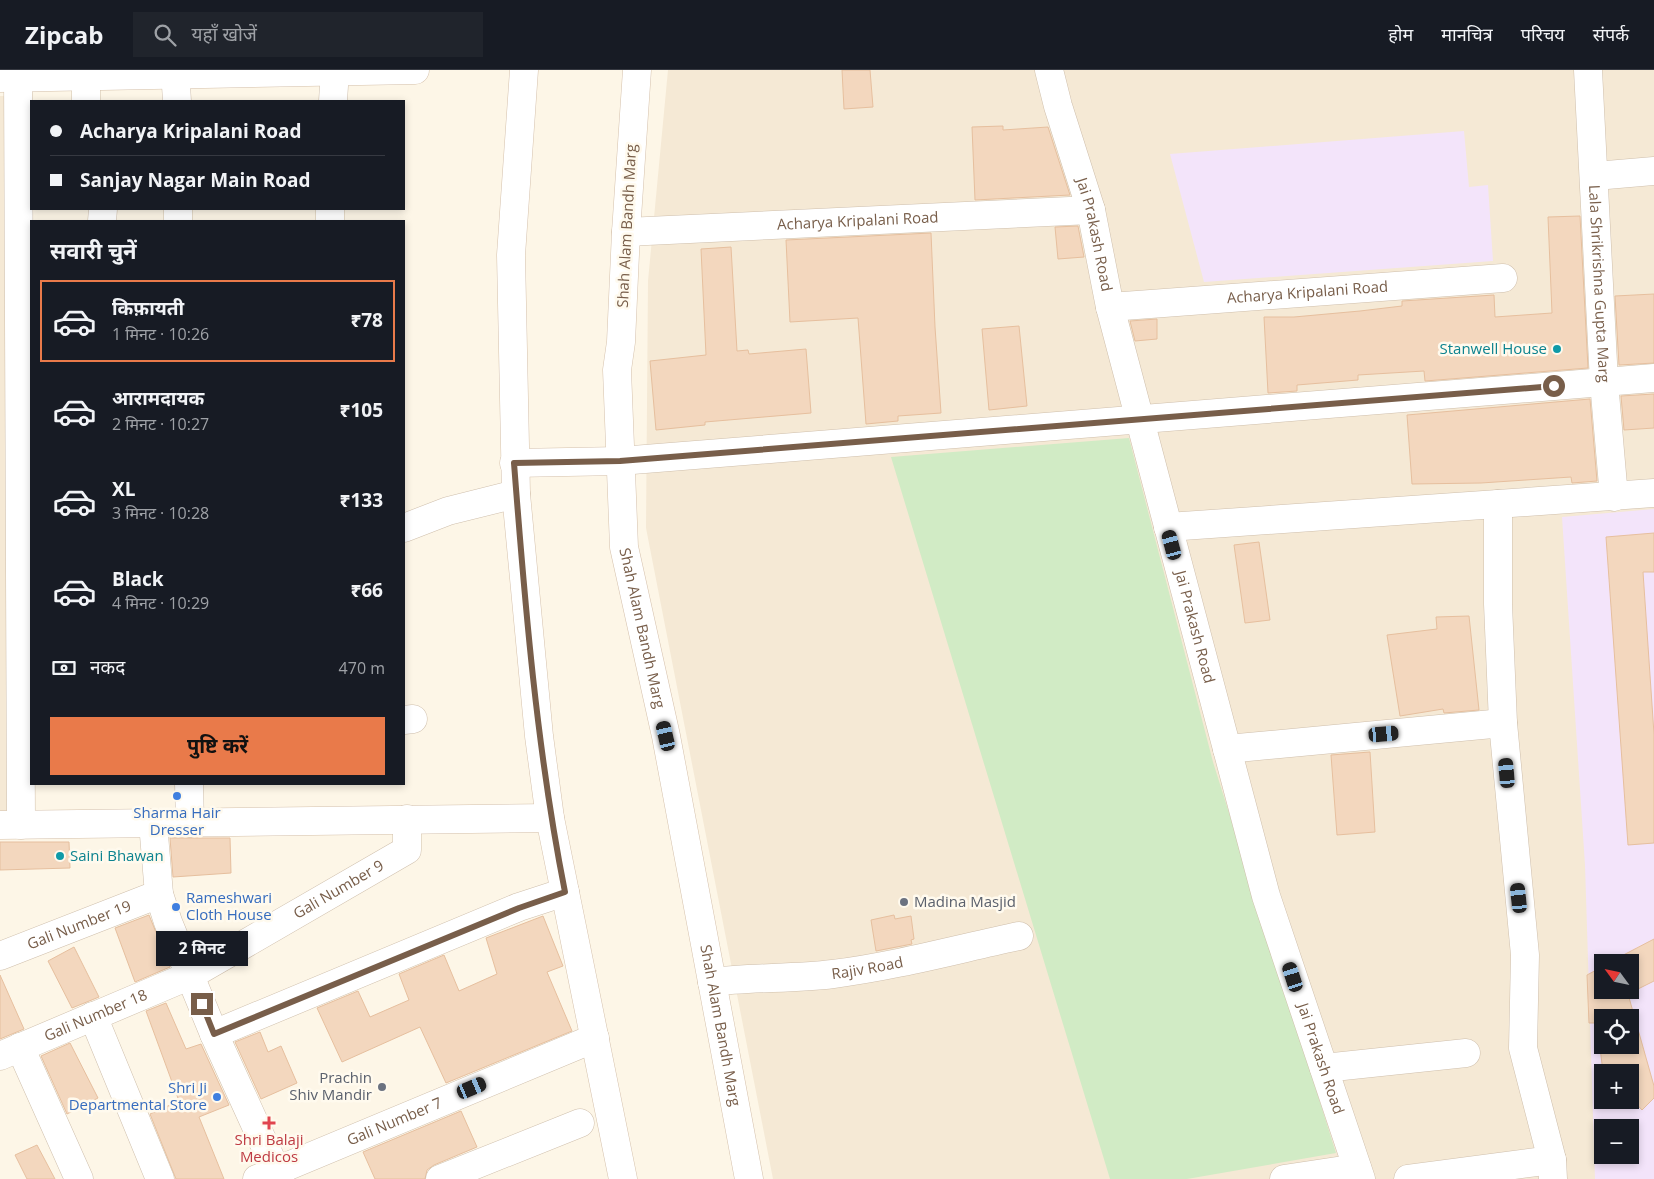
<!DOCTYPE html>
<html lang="hi">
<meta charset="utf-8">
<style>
body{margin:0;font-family:"Open Sans","Noto Sans Devanagari",sans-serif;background:#20242c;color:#f1f3f6;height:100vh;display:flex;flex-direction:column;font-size:19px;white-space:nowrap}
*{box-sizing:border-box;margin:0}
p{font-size:16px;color:#9ea1a6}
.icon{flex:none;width:28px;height:28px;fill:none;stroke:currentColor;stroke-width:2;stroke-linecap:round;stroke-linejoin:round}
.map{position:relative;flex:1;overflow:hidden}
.side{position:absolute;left:30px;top:150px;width:375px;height:565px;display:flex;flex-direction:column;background:#171b24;border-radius:0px;box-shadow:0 2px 8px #0003}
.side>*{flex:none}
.top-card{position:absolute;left:30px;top:30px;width:375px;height:110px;border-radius:0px;box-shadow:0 2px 8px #0003;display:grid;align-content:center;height:110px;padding:0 20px;background:#171b24}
.needle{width:32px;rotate:303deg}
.tools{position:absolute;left:1594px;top:884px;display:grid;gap:10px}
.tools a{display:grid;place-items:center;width:45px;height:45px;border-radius:0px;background:#171b24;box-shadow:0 2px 8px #0003;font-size:25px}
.end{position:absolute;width:22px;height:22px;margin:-11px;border:6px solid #785e4a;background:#fff;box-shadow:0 0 0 2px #fff}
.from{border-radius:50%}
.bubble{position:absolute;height:35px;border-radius:0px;background:#171b24;box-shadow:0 2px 8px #0003;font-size:16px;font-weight:700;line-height:35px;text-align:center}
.car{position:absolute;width:15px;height:30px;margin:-15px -8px;border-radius:6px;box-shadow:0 0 4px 1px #0007;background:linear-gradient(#222 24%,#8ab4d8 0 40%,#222 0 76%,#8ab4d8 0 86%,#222 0)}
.top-card b{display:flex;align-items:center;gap:18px;height:48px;font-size:19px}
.top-card b+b{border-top:1px solid #363941}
.top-card i{width:12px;height:12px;background:#f1f3f6}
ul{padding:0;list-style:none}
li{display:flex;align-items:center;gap:15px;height:82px;margin:0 10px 8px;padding:0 10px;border:2px solid transparent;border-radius:0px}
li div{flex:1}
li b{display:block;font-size:19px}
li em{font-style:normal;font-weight:700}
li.on{border-color:#e97a4a}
li>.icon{width:45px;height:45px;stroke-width:1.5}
h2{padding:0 20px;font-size:22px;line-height:60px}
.pay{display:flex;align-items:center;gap:12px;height:55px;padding:0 20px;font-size:19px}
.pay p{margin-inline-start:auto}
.primary-button{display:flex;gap:10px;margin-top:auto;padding:10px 20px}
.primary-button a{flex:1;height:58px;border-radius:0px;background:#e97a4a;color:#111;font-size:20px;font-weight:700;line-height:58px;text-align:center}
header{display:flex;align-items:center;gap:30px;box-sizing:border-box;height:70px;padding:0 25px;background:#171b24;border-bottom:1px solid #363941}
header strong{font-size:24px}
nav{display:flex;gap:28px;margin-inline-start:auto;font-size:18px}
.search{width:350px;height:45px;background:#20242c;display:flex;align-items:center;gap:12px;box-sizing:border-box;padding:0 18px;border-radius:0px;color:#9ea1a6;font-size:19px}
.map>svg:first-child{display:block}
.residential{fill:#f5e9d5;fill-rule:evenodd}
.education{fill:#f3e4fa;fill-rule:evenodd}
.green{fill:#d1ebc5}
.building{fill:#f3d7be;stroke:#e6bf9e;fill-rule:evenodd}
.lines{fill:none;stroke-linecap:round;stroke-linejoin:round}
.street-casing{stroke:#cfbfac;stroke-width:29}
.secondary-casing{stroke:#d5c1ac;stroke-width:29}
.street{stroke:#fff;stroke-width:28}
.secondary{stroke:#fff;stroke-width:28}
.route{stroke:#785e4a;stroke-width:6}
.culture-dot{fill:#0f9aa8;stroke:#fffaee;stroke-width:2}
.shop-dot{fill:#3f7fe0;stroke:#fffaee;stroke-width:2}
.worship-dot{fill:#6b7280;stroke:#fffaee;stroke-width:2}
.health-dot{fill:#e0444e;stroke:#fffaee;stroke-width:2}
.labels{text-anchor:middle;stroke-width:5;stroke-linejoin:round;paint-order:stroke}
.street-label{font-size:15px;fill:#785e4a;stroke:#fffaee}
.culture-label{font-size:15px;fill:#0d838f;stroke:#fffaee;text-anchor:end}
.shop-label{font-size:15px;fill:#366cbe;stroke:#fffaee}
.worship-label{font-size:15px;fill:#5b616d;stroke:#fffaee;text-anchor:start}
.health-label{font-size:15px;fill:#be3a42;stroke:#fffaee}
</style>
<header>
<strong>Zipcab</strong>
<div class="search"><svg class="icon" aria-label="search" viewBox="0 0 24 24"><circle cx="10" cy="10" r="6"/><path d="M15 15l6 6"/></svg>यहाँ खोजें</div>
<nav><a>होम</a><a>मानचित्र</a><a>परिचय</a><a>संपर्क</a></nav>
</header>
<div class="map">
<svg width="1654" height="1109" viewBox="0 0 1654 1109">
<rect width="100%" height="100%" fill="#fdf6e7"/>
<path class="residential" d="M668,0H1654V1109H773L646,458L648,211ZM1602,892H1630V920H1602ZM1602,948H1630V975H1602ZM1602,1002H1630V1030H1602ZM1602,1058H1630V1085H1602Z
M0,26H9L11,742H0Z"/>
<path class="education" d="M1464,61L1469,117L1488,115L1493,191L1204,212L1170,84Z
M1654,439V1109H1595L1585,795L1562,447ZM1602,892H1630V920H1602ZM1602,948H1630V975H1602ZM1602,1002H1630V1030H1602ZM1602,1058H1630V1085H1602Z"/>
<path class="green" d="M1129,368L1213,692L1336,1083L1187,1109H1110L891,387Z"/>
<path class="building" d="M842,0H870L873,37L844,39Z
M1003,56V60L1048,57L1070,125L975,130L972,57Z
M1580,146L1588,298L1425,311L1424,301L1358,305V310L1297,315V321L1268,323L1264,247H1294L1360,241L1402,236V231L1494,225L1495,247L1552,243L1548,147Z
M1078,156L1084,187L1058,189L1055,157Z
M931,163L935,257L941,343L898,346V351L866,354L858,248L790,252L786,170Z
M731,177L737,281L748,280L749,284L806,279L811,343L705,352V355L656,360L650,291L706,285L701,179Z
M1654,224V293L1619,295L1615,226Z
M1157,249V269L1135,271L1130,251Z
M1019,256L1027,336L989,340L982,259Z
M1654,324V358L1624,360L1621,326Z
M1590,329L1597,411L1572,413L1571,407L1481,413L1412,414L1407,345Z
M1654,463V502H1643L1654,664V773L1628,775L1606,467Z
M1259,472L1270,550L1245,553L1234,475Z
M1469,546L1479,640L1444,643L1443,639L1400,646L1387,565L1437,559L1436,547Z
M1370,682L1375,762L1337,765L1331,685Z
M170,768H230L231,803L173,807Z
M0,772H69L70,798L0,800Z
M149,845L170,897L135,912L115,858Z
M894,845L895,849L911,846L914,869L911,870L912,874L876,881L871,850Z
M543,846L563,896L547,902L572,961L446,1013L420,957L342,992L317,938L358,921L370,947L409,930L399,904L444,885L459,921L497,904L486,868Z
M1654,869V911L1628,924L1654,1016V1028L1642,1040L1630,1027V997L1603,1002L1597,953H1589L1587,905L1602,897V920H1630V892H1610ZM1602,948H1630V975H1602Z
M74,877L99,927L72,938L48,891Z
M0,905L24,959L0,969Z
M166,933L186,979L201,974L229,1035L199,1047L224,1109H176L150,1044L179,1031L146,941Z
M260,962L268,982L281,976L297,1013L261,1029L235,972Z
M70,973L98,1028L67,1044L41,986Z
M461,1041L477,1077L434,1095L427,1100L425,1109H375L363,1082Z
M37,1075L55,1109H27L15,1085Z"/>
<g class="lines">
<g class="street-casing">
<g id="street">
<path d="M18,0L21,755"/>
<path d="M175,0L177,31"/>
<path id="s1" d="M1049,0L1058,36L1091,140L1110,237L1266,826L1361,1109"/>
<path id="s2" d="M1588,0L1604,312L1614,427"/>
<path d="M86,7V31"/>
<path d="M333,31L335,0"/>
<path d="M1595,106L1654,101"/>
<path d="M330,139V151"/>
<path d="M102,151L103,139"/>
<path d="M178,151V139"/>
<path id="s3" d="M626,162L1091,140"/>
<path id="s4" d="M1110,237L1503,208"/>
<path d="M620,391L1654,308"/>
<path d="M1498,434V534L1503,653L1525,885L1523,978L1552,1090L1553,1109"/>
<path d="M1168,457L1654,423"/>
<path d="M404,458L448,441L516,424"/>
<path d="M404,650L413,649"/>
<path d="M1227,679L1503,653"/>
<path d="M189,714L190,753"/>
<path d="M153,753L159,824L168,852L214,964L280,1109"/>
<path id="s5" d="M0,886L159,824"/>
<path id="s6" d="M712,912C752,907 793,909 833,904C896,896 958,879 1019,866"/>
<path d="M93,946L160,1109"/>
<path d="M214,964L519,837L565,822"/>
<path d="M20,977L79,1109"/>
<path id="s7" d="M0,986L191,905L407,780V749"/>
<path d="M1324,998L1466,983"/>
<path id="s8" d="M257,1109L595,968"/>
<path d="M440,1109L580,1053"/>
<path d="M1284,1109L1357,1098"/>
<path d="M1408,1109L1552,1090"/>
</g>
</g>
<g class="secondary-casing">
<g id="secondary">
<path d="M524,0L511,185L516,424L539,666L550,748L623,1109"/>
<path id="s9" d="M637,0L626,162L621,272L617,300L624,477L666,666L749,1109"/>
<path d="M0,8L415,0"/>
<path d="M514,393L620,391"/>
<path d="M0,755L550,748"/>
</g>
</g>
<use href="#street" class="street"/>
<use href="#secondary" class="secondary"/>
</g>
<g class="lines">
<path class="route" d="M202,934L214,964L519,838L565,822C537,681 525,536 514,393L620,391L1554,316"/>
</g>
<g class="culture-dot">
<circle cx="1557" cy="279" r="5"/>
<circle cx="60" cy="786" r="5"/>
</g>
<g class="shop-dot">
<circle cx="177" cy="726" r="5"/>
<circle cx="176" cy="837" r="5"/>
<circle cx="217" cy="1027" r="5"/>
</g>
<g class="worship-dot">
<circle cx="904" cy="832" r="5"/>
<circle cx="382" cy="1017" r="5"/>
</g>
<path class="health-dot" d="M266.5 1045.5h5v5h5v5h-5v5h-5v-5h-5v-5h5z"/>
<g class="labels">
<g class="street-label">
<text dy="5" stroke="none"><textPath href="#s3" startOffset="232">Acharya Kripalani Road</textPath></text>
<text transform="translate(627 156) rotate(-87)" y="5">Shah Alam Bandh Marg</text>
<text dy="5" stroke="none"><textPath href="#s1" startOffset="171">Jai Prakash Road</textPath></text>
<text dy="5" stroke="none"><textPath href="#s2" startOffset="214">Lala Shrikrishna Gupta Marg</textPath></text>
<text dy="5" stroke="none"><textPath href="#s4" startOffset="198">Acharya Kripalani Road</textPath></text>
<text dy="5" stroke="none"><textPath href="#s1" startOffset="576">Jai Prakash Road</textPath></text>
<text dy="5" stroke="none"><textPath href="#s9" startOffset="561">Shah Alam Bandh Marg</textPath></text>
<text dy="5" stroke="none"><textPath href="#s7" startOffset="378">Gali Number 9</textPath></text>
<text dy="5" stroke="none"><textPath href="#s5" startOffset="85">Gali Number 19</textPath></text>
<text dy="5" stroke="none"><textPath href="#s6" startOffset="156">Rajiv Road</textPath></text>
<text dy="5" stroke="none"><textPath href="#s7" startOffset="104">Gali Number 18</textPath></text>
<text dy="5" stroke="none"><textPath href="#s9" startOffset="966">Shah Alam Bandh Marg</textPath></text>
<text dy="5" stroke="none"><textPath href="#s1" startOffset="1026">Jai Prakash Road</textPath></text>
<text dy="5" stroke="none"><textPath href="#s8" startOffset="149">Gali Number 7</textPath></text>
</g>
<g class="culture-label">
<text x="1547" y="284">Stanwell House</text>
<text x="70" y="791" text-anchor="start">Saini Bhawan</text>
</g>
<g class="shop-label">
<text x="177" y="748">Sharma Hair<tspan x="177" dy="17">Dresser</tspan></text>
<text x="186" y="833" text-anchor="start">Rameshwari<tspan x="186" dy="17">Cloth House</tspan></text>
<text x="207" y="1023" text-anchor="end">Shri Ji<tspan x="207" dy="17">Departmental Store</tspan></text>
</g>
<g class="worship-label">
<text x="914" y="837">Madina Masjid</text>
<text x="372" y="1013" text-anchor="end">Prachin<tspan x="372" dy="17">Shiv Mandir</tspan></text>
</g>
<g class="health-label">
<text x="269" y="1075">Shri Balaji<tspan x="269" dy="17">Medicos</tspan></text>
</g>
</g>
</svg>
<div class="tools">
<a><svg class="needle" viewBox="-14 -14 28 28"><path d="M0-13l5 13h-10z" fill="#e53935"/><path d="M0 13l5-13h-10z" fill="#9ea1a6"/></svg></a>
<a><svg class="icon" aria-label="locate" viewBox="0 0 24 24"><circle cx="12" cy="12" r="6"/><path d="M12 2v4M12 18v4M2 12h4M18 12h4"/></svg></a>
<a>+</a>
<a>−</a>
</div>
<i class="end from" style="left:1554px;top:316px"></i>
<i class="end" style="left:202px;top:934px"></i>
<div class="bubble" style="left:156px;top:861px;width:92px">2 मिनट</div>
<i class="car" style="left:1172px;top:475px;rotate:345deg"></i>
<i class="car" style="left:1384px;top:664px;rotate:85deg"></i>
<i class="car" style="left:666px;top:666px;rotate:347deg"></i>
<i class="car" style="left:1507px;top:703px;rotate:355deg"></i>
<i class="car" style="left:1519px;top:828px;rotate:354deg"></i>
<i class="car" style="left:1293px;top:907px;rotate:342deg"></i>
<i class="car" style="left:472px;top:1018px;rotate:67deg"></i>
<div class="top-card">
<b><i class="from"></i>Acharya Kripalani Road</b>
<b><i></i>Sanjay Nagar Main Road</b>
</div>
<section class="side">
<h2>सवारी चुनें</h2>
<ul>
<li class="on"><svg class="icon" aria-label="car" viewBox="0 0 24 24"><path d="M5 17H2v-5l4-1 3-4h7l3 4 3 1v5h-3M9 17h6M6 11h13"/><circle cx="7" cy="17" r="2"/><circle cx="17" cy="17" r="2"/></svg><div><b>किफ़ायती</b><p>1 मिनट · 10:26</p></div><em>₹78</em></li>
<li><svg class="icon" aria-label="car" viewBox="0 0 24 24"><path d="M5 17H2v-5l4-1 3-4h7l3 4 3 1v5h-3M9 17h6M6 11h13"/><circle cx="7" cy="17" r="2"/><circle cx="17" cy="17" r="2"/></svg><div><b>आरामदायक</b><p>2 मिनट · 10:27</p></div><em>₹105</em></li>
<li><svg class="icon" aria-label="car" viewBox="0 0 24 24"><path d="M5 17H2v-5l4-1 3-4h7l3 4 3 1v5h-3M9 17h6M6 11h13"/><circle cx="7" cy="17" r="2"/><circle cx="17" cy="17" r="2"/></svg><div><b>XL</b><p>3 मिनट · 10:28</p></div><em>₹133</em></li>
<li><svg class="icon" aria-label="car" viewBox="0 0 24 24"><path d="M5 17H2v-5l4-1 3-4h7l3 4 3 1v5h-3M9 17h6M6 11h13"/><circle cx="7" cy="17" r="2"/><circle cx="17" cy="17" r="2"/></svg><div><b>Black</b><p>4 मिनट · 10:29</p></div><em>₹66</em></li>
</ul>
<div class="pay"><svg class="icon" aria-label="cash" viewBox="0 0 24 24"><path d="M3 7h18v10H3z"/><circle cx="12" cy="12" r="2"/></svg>नकद<p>470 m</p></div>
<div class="primary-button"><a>पुष्टि करें</a></div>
</section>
</div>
